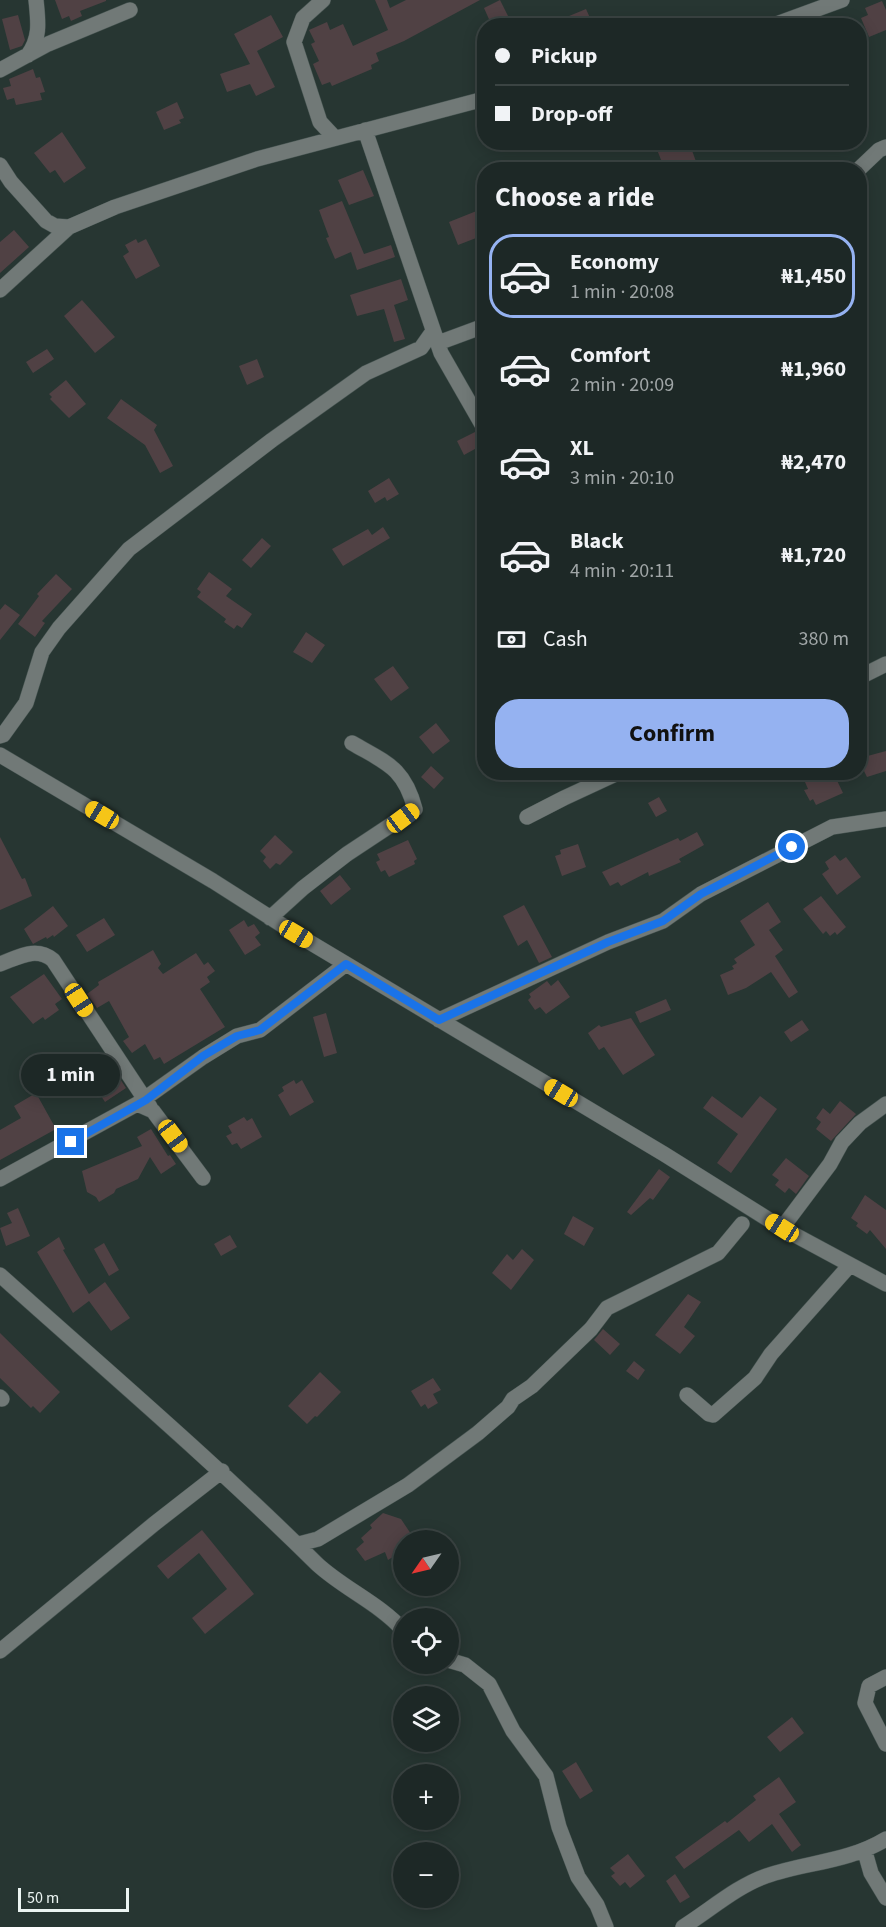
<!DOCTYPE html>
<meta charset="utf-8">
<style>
body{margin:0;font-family:"Source Sans 3",sans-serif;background:#25302e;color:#f1f3f6;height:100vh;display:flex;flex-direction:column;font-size:22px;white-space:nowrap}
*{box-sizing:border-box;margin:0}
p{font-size:20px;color:#a0a6a7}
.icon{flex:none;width:33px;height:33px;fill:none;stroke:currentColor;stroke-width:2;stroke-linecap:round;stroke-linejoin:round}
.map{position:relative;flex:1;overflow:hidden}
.panel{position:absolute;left:477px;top:162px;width:390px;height:618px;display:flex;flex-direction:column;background:#1d2826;border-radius:24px;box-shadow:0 3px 15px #0003,0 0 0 2px #3b4443}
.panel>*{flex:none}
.guide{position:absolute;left:477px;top:18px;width:390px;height:132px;border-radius:24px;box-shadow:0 3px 15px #0003,0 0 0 2px #3b4443;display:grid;align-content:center;height:132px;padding:0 18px;background:#1d2826}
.needle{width:39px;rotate:236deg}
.controls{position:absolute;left:393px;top:1530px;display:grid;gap:12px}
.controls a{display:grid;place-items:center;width:66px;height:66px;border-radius:50%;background:#1d2826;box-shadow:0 3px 15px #0003,0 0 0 2px #3b4443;font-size:30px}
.scale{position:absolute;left:18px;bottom:15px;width:111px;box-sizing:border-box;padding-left:6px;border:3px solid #ebf4f2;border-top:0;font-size:16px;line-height:21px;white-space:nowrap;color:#ebf4f2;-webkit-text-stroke:4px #273632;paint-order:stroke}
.end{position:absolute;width:27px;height:27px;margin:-14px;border:8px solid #1a73e8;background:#fff;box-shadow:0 0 0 3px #fff}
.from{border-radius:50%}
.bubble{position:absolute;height:42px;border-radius:21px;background:#1d2826;box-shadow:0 3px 15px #0003,0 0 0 2px #3b4443;font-size:20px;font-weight:700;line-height:42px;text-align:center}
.car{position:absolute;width:18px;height:36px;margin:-18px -9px;border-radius:8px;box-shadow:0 0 4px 2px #0007;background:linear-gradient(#f5c518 24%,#345 0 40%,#f5c518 0 76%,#345 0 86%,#f5c518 0)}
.guide b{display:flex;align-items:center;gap:21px;height:57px;font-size:22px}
.guide b+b{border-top:2px solid #3b4443}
.guide i{width:15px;height:15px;background:#f1f3f6}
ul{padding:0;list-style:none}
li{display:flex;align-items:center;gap:18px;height:84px;margin:0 12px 9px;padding:0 6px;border:3px solid transparent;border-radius:24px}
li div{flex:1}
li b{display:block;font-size:22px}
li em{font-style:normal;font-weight:700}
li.active{border-color:#95b2f1}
li>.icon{width:54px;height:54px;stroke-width:1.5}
h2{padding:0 18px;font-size:27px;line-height:72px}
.pay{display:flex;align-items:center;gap:15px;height:66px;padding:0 18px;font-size:22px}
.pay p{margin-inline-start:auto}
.cta{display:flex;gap:12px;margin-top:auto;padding:12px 18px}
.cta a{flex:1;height:69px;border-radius:24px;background:#95b2f1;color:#111;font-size:24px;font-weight:700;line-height:69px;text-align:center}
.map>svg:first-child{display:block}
.building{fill:#504144}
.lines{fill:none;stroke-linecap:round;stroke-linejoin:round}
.minor-casing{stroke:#465451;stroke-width:16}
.minor{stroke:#717977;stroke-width:15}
.route{stroke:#1a73e8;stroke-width:8}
</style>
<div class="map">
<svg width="886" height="1927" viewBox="0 0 886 1927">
<rect width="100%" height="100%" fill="#273632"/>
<path class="building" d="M55,0H106V1L80,11L82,16L71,21L69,16L62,19Z
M375,0H387L390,8L406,0H480L404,41L376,53L379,61L371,65L372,69L332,86L330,82L322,85L313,64L319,61L311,44L315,42L309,30L327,22L330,30L343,24L353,46L388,30Z
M500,0L510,20L499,26H492L484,8Z
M882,1L886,10V30L869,37L861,18L868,15L865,8Z
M586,9L591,20L588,21L589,26H545Z
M18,15L25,40L22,46L10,50L2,19Z
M271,15L283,37L257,51L275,87L256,96L250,84L227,92L220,74L250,64L234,34Z
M33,69L36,78L40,77L45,92L40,93L42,100L16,105L14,98L7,100L3,88L11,86L9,79Z
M177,102L184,118L179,120L181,123L164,130L156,112Z
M62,132L86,168L64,183L55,170L50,173L34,153Z
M654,142H689L699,170H665Z
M363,170L374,196L349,205L338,180Z
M342,201L364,254L391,245L395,257L357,270L351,252L335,259L326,238L329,237L319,210Z
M484,208V235L458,245L449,222Z
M14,230L29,247L0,273V242Z
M136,239L138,243L146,239L160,266L136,279L123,256L129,252L125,245Z
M401,279L408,300L394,305L405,339L394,342L384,309L357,316L350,295Z
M82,300L115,337L95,353L64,316Z
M47,349L54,359L33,373L26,362Z
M257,359L264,377L247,385L239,366Z
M66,380L86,404L69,418L50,399L52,397L49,394Z
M121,399L157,425L154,430L173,466L160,473L145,445L107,418Z
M475,432L484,438V444L464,455L457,441Z
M389,478L399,494L387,501L385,497L375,503L368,491Z
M383,527L390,538L343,566L332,549L368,529L372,535Z
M262,538L271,546L251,568L242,560Z
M209,572L232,589L226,596L252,614L242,628L237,625L234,629L224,622L226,619L197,597L201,592L197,589Z
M56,574L72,589L42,621L45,623L35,637L18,624L39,596L37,594Z
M5,604L20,615L0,640V610Z
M306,632L325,645L312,663L293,652Z
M393,666L409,688L391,701L374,679Z
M436,723L450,741L433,754L419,737Z
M886,751V771L867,777L863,769L860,771V758Z
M431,766L444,778L434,789L421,777Z
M825,772H833L843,793L816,805L813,799L810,801L804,790L808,789L805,782Z
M659,797L667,811L656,817L648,803Z
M697,832L704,845L679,859L681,862L649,876L648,872L621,886L618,882L610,886L602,872L678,838L680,841Z
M275,835L293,852L280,865L276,863L270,869L263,861L266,857L260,851Z
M0,837L22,879L25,878L32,896L0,910Z
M408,840L417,859L414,861L415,864L389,877L385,870L381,872L376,862L380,860L377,854Z
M578,844L586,867L562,876L555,856L561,854L560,850Z
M835,855L840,861L846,857L861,877L837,895L822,874L829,869L825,862Z
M340,875L351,889L331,905L320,891Z
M821,896L846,927L837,935L835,932L830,936L826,931L823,934L803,909Z
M768,902L781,922L769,930L783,950L775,956L798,992L789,998L771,972L746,988L728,995L720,975L734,969L732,966L737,963L734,959L755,945L740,921Z
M524,905L552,957L539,963L527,940L518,946L503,916Z
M53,906L68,926L54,937L53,935L47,939L46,937L33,944L24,929Z
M104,918L115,935L87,952L76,935Z
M244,920L248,927L254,924L260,933L255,937L261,945L245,955L229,930Z
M153,950L161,964L158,968L163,974L196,953L204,965L208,962L215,971L207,977L210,982L200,989L225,1027L164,1064L160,1057L154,1060L145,1044L132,1053L123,1041L129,1037L109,1001L97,1008L87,994L99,985L98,982Z
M44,974L62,999L55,1004L59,1010L45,1020L43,1017L33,1024L10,997Z
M558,980L570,997L546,1014L540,1007L535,1010L528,1000L531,997L529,994L547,981L551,986Z
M666,999L671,1010L640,1023L635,1012Z
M326,1013L337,1053L324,1057L313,1017Z
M631,1018L655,1055L623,1075L604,1047L599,1050L588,1033L599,1025L601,1027Z
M802,1020L809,1030L791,1042L784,1032Z
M103,1053L126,1088L105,1102L82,1067Z
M294,1080L296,1084L302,1080L314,1102L290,1116L278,1095L284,1091L282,1087Z
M36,1093L56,1129L0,1160V1130L21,1118L14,1106Z
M712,1096L742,1118L760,1096L777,1109L731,1173L717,1163L738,1134L703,1108Z
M840,1101L856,1114L831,1141L816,1129L821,1122L816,1118L823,1108L830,1114Z
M244,1117L247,1121L252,1118L262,1137L241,1149L237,1143L232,1145L226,1136L232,1133L228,1126Z
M151,1129L168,1156L170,1155L176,1164L161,1174L150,1157L138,1179L116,1189L114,1193L99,1202L96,1197L87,1192L82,1171L142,1146L137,1137Z
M786,1158L809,1176L796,1194L789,1188L785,1193L775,1185L779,1180L772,1175Z
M659,1169L670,1177L653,1200L650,1198L631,1215L627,1212Z
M865,1195L886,1210V1249L870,1230L867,1234L856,1226L858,1223L851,1218Z
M18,1208L30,1236L6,1246L0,1228L12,1223L7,1213Z
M573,1216L594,1228L584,1246L564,1234Z
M230,1235L237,1247L221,1256L214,1244Z
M59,1237L65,1249L63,1250L89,1294L105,1282L130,1318L111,1331L89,1301L73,1313L37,1252Z
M104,1243L119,1270L109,1276L94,1249Z
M522,1249L534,1260L511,1290L492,1273L507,1254L513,1260Z
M688,1294L701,1302L684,1327L695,1336L680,1354L655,1335Z
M603,1329L620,1344L610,1355L594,1340Z
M0,1333L60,1392L40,1413L33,1406L31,1408L0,1378Z
M634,1361L645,1370L638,1380L626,1371Z
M320,1372L341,1392L317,1417L315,1416L307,1424L288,1406Z
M433,1378L441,1390L433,1394L438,1403L428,1409L425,1404L421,1407L411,1391Z
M383,1513L401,1519L415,1540H404V1564L396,1555L388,1560L385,1552L365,1561L356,1549L364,1542L361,1538L372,1528L370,1525Z
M202,1530L254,1594L205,1634L192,1618L227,1589L199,1553L168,1579L157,1566Z
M792,1717L804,1733L780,1752L767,1737Z
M576,1762L593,1791L580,1799L562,1771Z
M779,1777L796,1802L779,1814L801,1845L792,1852L772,1824L749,1842L739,1830L684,1869L675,1857L725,1821L727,1823L756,1800L753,1796Z
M628,1854L645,1876L630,1888L625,1882L620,1886L611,1876L615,1873L610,1868Z
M675,1874L690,1897L680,1903L666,1881Z"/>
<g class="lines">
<g class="minor-casing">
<path id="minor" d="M323,0L303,18L294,42L320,122L335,138
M771,26L842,0
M28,55C41,37 38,21 36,0
M0,70L48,44L130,10
M365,130L441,353L484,428
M0,165L11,182L46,221L55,226L69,227L115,207L257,159L484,99
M858,170L879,150L886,147
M0,290L69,227
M438,343L484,326
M860,677L886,664
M0,736L3,735L26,703L42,652L59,628L129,549L272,440L366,373L421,348L433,331
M0,755L213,881L296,934L664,1154L782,1228L886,1284
M527,817L564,798L620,772
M270,918L303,888L347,854L415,809C404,767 386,763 352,743
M0,964C19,957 36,946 53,960L150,1107
M439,1020L608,942L663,921L701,894L832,827L886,819
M137,1104L203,1057L237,1036L260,1030L346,964
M0,1179L137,1104L153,1111L203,1178
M782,1228L830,1164L842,1142L860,1123L886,1104
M0,1275C107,1371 215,1463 317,1564C344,1589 379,1603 404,1631
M687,1395L709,1414L713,1415L755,1378L771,1354L850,1265
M0,1397L2,1399
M299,1544L318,1539L408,1485L478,1433L508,1407L513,1399L532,1386L591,1329L607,1308L718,1253L742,1224
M0,1651L154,1524L222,1471
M448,1660L465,1665L489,1684L513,1731L546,1776L559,1827L578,1877L597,1905L606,1927
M886,1677L869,1686L865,1703L886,1744
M865,1852L871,1873L886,1898
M683,1927C710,1910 737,1886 766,1876C807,1862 848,1862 886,1839"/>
</g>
<use href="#minor" class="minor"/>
</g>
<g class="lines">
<path class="route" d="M71,1142L146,1100L203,1056L237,1036L260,1030L346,964L439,1020L608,942L663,921L701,894L792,847"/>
</g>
</svg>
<div class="controls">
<a><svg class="needle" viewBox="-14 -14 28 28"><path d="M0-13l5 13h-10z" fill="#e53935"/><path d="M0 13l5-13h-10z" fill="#a0a6a7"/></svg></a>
<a><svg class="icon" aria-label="locate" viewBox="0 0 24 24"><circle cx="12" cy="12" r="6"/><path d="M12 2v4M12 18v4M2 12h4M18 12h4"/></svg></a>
<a><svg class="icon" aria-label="layers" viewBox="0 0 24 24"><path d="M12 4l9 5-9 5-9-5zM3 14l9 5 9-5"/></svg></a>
<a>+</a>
<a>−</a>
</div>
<div class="scale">50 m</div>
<i class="end from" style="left:792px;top:847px"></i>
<i class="end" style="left:71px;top:1142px"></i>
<div class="bubble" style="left:21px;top:1054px;width:99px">1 min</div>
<i class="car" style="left:102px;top:815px;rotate:301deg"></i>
<i class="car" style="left:403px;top:818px;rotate:53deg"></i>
<i class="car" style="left:296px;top:934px;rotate:121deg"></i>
<i class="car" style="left:79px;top:1000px;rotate:147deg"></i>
<i class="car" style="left:561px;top:1093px;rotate:301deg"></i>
<i class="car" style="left:173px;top:1136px;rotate:143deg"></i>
<i class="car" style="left:782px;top:1228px;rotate:302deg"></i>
<div class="guide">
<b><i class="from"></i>Pickup</b>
<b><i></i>Drop-off</b>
</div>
<section class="panel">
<h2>Choose a ride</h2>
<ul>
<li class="active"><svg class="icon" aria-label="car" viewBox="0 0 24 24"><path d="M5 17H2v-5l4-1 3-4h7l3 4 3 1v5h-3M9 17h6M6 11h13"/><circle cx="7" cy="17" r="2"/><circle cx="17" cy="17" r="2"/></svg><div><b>Economy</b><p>1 min · 20:08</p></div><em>₦1,450</em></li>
<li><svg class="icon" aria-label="car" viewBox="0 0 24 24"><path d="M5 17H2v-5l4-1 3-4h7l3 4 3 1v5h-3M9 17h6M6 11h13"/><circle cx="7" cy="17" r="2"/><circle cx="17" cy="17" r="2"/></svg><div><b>Comfort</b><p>2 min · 20:09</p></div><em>₦1,960</em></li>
<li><svg class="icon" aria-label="car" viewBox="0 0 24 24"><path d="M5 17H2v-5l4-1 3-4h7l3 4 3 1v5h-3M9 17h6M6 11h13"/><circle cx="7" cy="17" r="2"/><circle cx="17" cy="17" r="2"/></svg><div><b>XL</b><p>3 min · 20:10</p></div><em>₦2,470</em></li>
<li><svg class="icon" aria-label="car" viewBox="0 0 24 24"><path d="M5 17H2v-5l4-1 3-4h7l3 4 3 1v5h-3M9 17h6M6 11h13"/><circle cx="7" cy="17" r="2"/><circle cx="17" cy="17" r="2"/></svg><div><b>Black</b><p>4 min · 20:11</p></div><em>₦1,720</em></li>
</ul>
<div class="pay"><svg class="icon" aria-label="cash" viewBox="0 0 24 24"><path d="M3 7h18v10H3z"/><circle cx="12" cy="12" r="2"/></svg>Cash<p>380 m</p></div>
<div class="cta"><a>Confirm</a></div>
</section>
</div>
